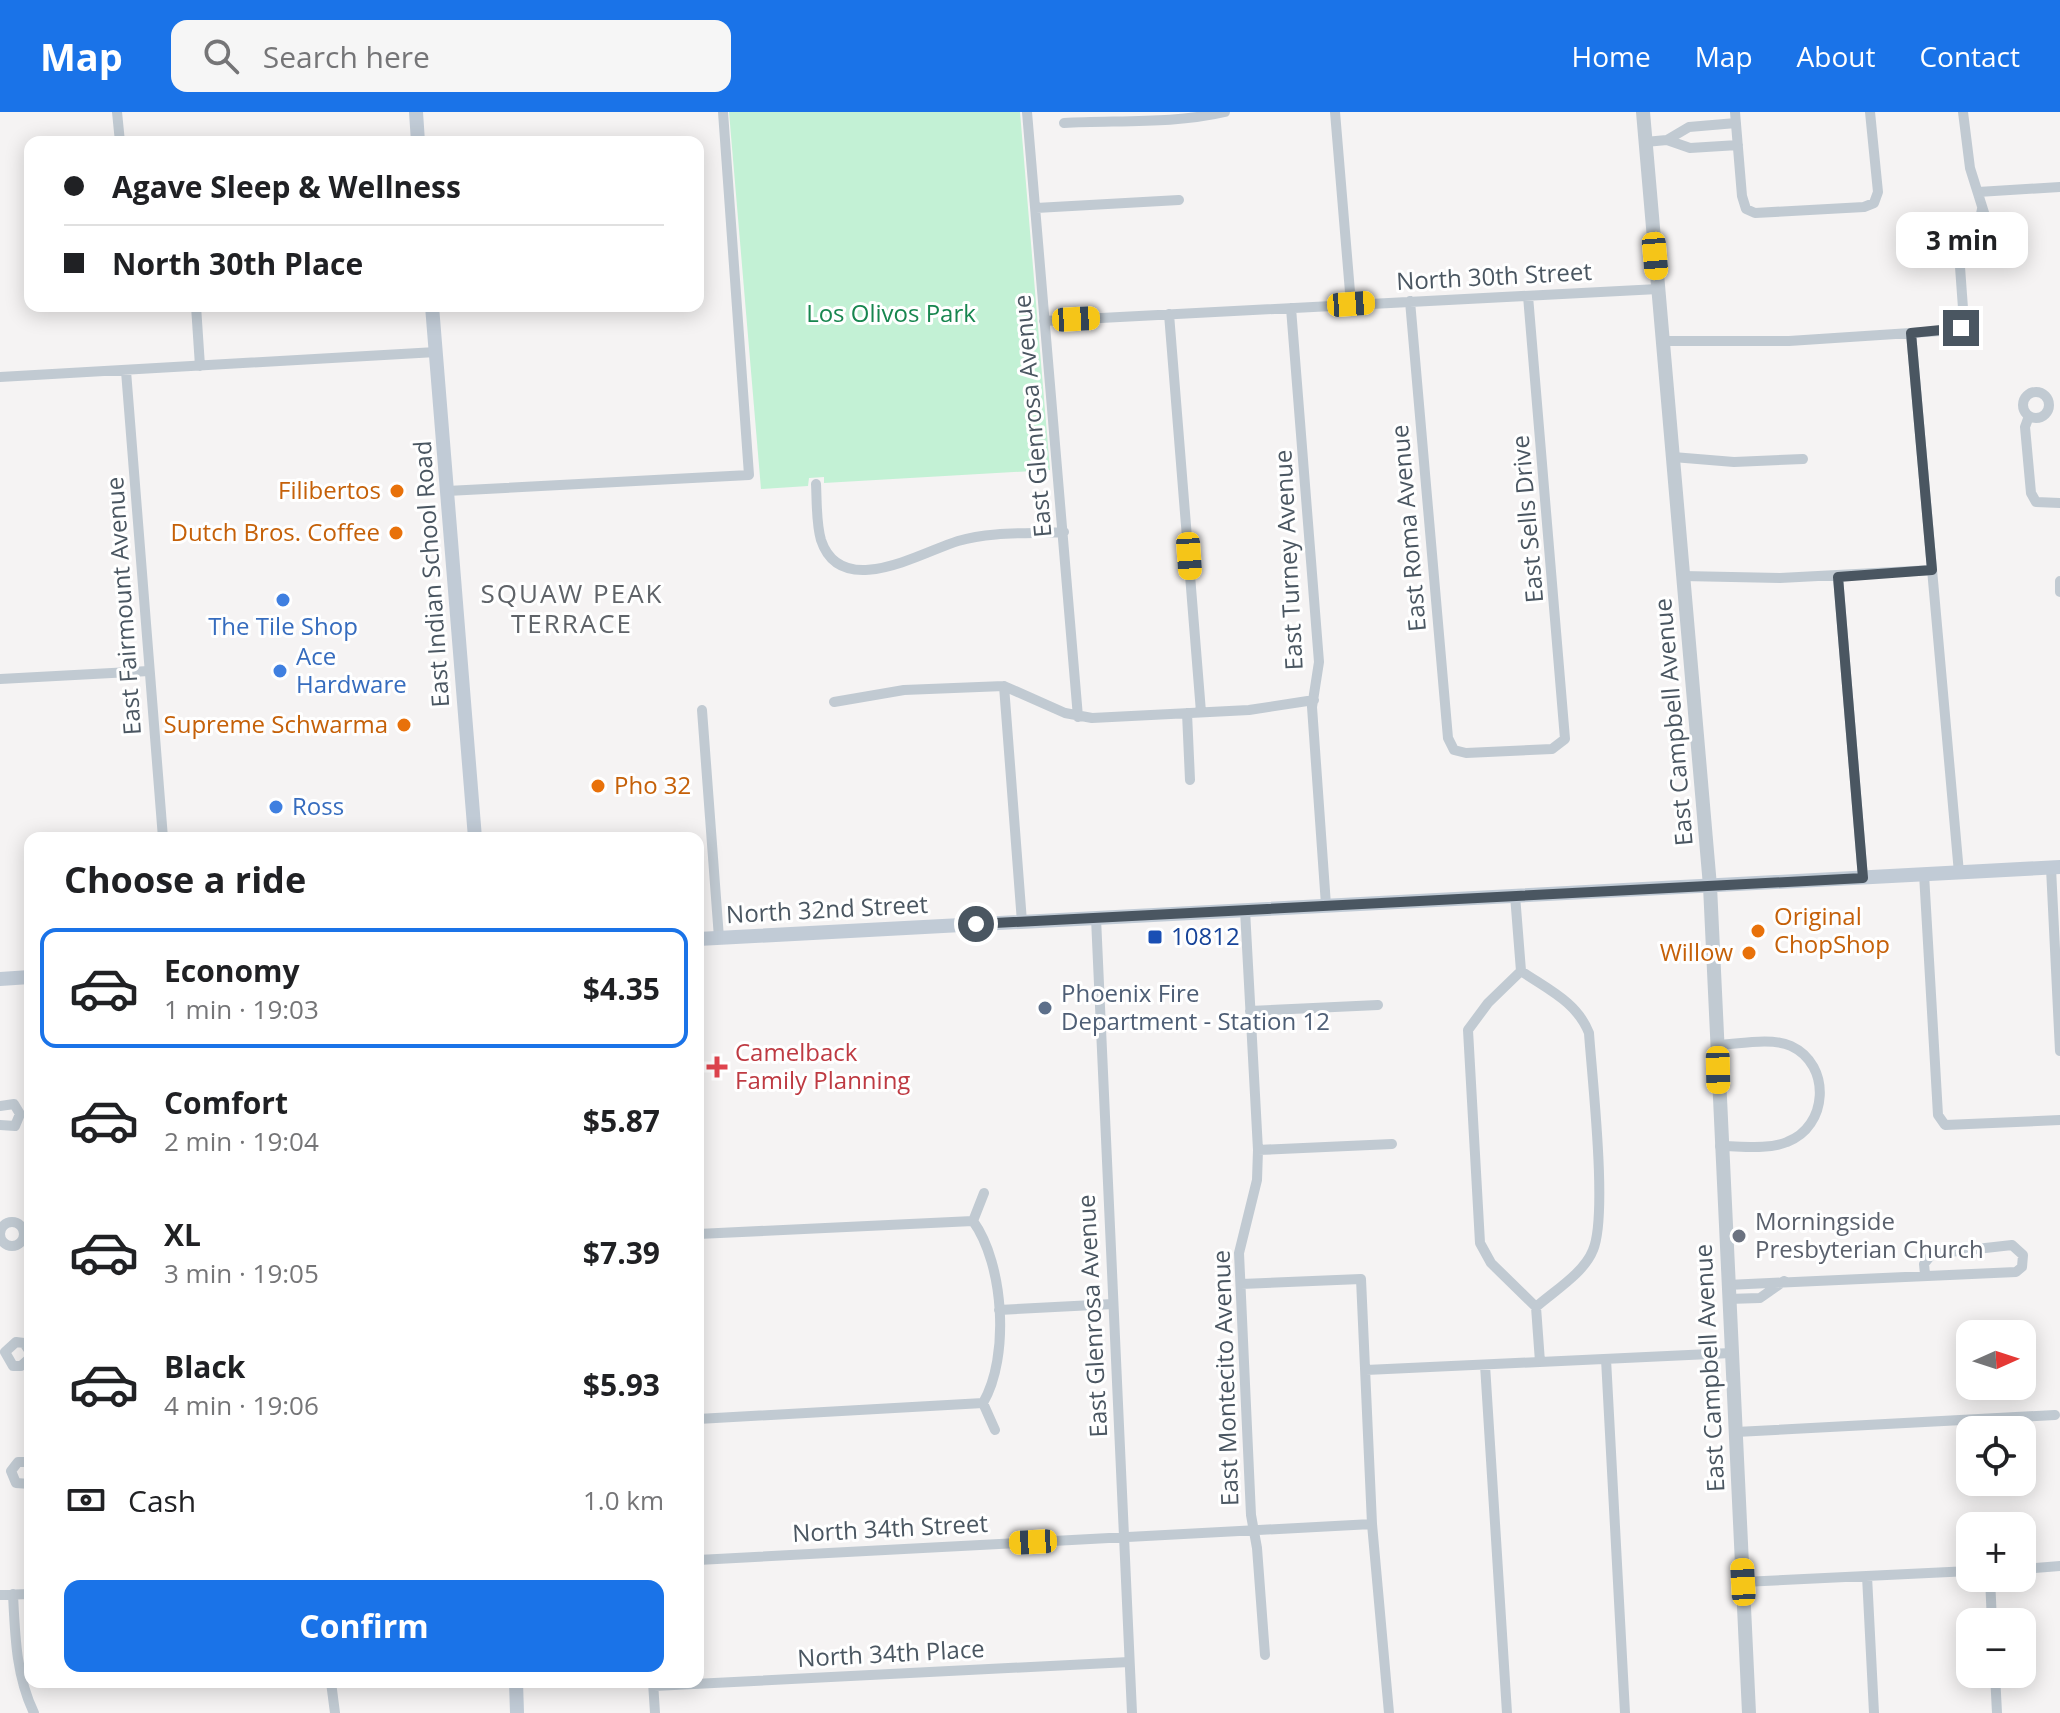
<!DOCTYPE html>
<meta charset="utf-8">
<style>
body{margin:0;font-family:"Open Sans",sans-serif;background:#f6f6f6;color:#202124;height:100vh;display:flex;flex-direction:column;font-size:30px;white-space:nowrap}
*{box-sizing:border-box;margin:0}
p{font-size:26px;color:#757577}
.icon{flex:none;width:44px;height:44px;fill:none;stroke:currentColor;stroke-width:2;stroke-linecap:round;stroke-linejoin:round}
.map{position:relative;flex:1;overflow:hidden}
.drawer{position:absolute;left:24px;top:720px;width:680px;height:856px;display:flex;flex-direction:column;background:#fff;border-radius:16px;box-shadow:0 4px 20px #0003}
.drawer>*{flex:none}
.guide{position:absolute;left:24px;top:24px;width:680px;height:176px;border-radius:16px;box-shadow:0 4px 20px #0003;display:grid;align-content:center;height:176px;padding:0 40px;background:#fff}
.needle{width:52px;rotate:87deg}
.tools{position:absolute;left:1956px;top:1208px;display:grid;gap:16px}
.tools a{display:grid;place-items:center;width:80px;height:80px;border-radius:16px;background:#fff;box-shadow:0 4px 20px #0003;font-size:40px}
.end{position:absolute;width:36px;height:36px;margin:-18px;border:10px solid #4a5661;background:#fff;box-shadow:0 0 0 4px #fff}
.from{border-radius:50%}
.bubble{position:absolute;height:56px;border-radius:16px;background:#fff;box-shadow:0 4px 20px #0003;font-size:26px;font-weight:700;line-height:56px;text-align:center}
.car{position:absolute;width:24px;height:48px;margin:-24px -12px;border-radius:10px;box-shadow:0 0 6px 2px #0007;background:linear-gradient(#f5c518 24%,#345 0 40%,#f5c518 0 76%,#345 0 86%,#f5c518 0)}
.guide b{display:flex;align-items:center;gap:28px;height:76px;font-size:30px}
.guide b+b{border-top:2px solid #e0e0e0}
.guide i{width:20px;height:20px;background:#202124}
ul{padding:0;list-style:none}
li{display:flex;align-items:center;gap:24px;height:120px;margin:0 16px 12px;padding:0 24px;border:4px solid transparent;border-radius:16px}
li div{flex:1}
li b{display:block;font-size:30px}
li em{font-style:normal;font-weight:700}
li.on{border-color:#1a73e8}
li>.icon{width:72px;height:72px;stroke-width:1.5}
h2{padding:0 40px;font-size:36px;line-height:96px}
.pay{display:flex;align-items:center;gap:20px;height:88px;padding:0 40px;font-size:30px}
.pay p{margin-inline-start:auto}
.action{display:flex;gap:16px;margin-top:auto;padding:16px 40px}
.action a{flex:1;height:92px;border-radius:16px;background:#1a73e8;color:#fff;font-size:32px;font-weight:700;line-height:92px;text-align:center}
header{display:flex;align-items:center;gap:48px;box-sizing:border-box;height:112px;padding:0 40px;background:#1a73e8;color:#fff}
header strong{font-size:38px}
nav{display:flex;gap:44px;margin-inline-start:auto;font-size:28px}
.search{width:560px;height:72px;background:#f6f6f6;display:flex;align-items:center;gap:20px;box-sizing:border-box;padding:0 28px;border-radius:16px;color:#757577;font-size:30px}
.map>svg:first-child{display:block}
.green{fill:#c3f1d5}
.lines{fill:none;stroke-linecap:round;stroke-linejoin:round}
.minor{stroke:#c1cad2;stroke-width:10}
.tertiary{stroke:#c1cad2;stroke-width:14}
.secondary{stroke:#c1cbd6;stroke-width:14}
.route{stroke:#4a5661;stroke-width:10}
.food-dot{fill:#e8710a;stroke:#fff;stroke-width:3}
.shop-dot{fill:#3f7fe0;stroke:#fff;stroke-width:3}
.transit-dot{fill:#1a4fb4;stroke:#fff;stroke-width:3}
.service-dot{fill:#5c6f8a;stroke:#fff;stroke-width:3}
.health-dot{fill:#e0444e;stroke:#fff;stroke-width:3}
.worship-dot{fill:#6b7280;stroke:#fff;stroke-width:3}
.labels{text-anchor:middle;stroke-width:6;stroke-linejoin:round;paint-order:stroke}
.street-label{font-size:24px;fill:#4a5661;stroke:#fff}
.park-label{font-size:24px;fill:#17864f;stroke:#fff}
.food-label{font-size:24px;fill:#c56008;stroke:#fff;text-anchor:end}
.shop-label{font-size:24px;fill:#366cbe;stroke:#fff;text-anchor:start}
.transit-label{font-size:24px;fill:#164399;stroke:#fff;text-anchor:start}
.service-label{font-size:24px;fill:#4e5e75;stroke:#fff;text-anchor:start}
.health-label{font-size:24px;fill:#be3a42;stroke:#fff;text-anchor:start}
.worship-label{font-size:24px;fill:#5b616d;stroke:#fff;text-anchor:start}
.neighbourhood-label{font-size:26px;letter-spacing:2px;fill:#5f6368;stroke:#fff}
</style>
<header>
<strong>Map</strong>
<div class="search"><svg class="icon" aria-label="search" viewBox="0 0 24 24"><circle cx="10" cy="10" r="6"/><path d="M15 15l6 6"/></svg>Search here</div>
<nav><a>Home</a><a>Map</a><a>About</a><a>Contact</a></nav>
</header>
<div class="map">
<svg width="2060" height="1601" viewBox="0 0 2060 1601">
<rect width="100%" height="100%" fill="#f5f3f3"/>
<path class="green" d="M729,0H1020L1050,358L824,371V365L809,366L808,374L761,377Z"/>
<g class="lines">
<path class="minor" d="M117,0L120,30
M1027,0L1078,605
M1335,0L1351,192
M1735,0L1742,84L1746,97L1755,101L1864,95L1874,91L1878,80L1870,0
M1064,11C1116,8 1174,12 1225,0
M1667,28L1689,15L1736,11
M1645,30L1667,28L1690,36L1738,33
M1978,80L2060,75
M1036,96L1179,88
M1959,141L1981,134L1987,124L1986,107L1970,56L1963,0
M1959,141L1977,122L1982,97
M1410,189L1448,626L1454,638L1466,641L1552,637L1565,627L1528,184
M196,194L200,254
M1291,196L1319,550L1312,595L1326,793
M1169,202L1201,600
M1044,209L1658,177
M1911,221L1959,761
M1663,229H1789L1956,218L1964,210L1959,141
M126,259L163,726
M0,265L436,240
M2023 293a13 13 0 1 1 26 0a13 13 0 1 1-26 0Z
M2029,304L2025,315L2031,381L2036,390L2060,391
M1673,345L1734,350L1803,347
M816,372C817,390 816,411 821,428C841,489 922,440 958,429C992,419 1029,422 1064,420
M447,379L749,363L723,0
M1683,464L1780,466L1932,458
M1838,465L1863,766
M2060,469V480
M0,567L149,559
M1004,574L1022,810
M834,590L904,578L1004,574L1065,601L1092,606L1249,598L1314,588
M702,598L719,826
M1187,601L1190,668
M2051,756L2060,939
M1924,762L1938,1003L1945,1013L2060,1008
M1515,783L1521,859L1488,891L1468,918L1480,1131L1491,1151L1536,1195L1540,1250
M1245,798L1258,1038L1257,1068L1239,1141L1251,1403L1257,1436L1265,1543
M1096,806L1132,1601
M1521,859C1547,877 1577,890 1589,921C1592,966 1608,1103 1593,1138C1584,1161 1554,1179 1536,1195
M1250,899L1378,893
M1718,933C1739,932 1771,925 1791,934C1832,953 1828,1015 1787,1030C1768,1038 1740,1034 1720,1034
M0,994L14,992L20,1002L15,1014L0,1013
M1258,1038L1392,1032
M973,1109L984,1081
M0 1122a12 12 0 1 1 24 0a12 12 0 1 1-24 0Z
M698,1122L973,1109C1004,1152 1010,1245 983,1291L698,1307
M1241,1172L1361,1167L1372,1412L1389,1601
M1727,1173L2016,1160L2022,1155L2023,1143L2012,1133L1932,1142L1924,1152L1925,1162
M1728,1187L1760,1186L1784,1169
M999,1198L1113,1192
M30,1240L24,1231L16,1230L5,1240L13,1254H21L30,1246
M1606,1247L1625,1601
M1485,1253L1507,1601
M1366,1258L1731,1241
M983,1291L995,1318
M1736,1320L2055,1303
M30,1350H18L11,1359L16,1371L30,1372
M698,1448L1372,1412
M2022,1457L2060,1454
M1867,1464L1874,1601
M1990,1466L1992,1510
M1743,1470L1970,1459
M13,1482C15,1523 16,1564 34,1601
M0,1483L30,1482
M1995,1562L1997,1601
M331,1570L335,1601
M653,1570L655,1601
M654,1574L1129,1550"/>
<path class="tertiary" d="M1643,0L1710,774L1749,1601"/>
<path class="secondary" d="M416,0L418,30
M432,194L475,726
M698,827L2060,755
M0,867L30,865
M516,1570L517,1601"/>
</g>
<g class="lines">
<path class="route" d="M976,812L1863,766L1838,465L1932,458L1911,221L1961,216"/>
</g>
<g class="food-dot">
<circle cx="397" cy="379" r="8"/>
<circle cx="396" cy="421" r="8"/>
<circle cx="404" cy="613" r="8"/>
<circle cx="598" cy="674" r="8"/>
<circle cx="1758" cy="819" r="8"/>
<circle cx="1749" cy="841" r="8"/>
</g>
<g class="shop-dot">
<circle cx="283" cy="488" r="8"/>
<circle cx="280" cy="559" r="8"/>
<circle cx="276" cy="695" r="8"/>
</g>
<rect class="transit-dot" x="1147" y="817" width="16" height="16" rx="4"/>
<circle class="service-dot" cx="1045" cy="896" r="8"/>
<path class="health-dot" d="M713 943h8v8h8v8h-8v8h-8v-8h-8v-8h8z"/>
<circle class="worship-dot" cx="1739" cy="1124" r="8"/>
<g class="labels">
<g class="street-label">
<text transform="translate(1494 165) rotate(-3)" y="8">North 30th Street</text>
<text transform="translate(1033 304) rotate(-95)" y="8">East Glenrosa Avenue</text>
<text transform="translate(1528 407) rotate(-95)" y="8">East Sells Drive</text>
<text transform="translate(1409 416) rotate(-95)" y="8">East Roma Avenue</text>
<text transform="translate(1289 448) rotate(-93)" y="8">East Turney Avenue</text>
<text transform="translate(432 462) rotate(-94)" y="8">East Indian School Road</text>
<text transform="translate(124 494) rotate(-94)" y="8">East Fairmount Avenue</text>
<text transform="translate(1674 610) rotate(-95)" y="8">East Campbell Avenue</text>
<text transform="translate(827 798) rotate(-3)" y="8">North 32nd Street</text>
<text transform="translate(1093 1204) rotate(-93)" y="8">East Glenrosa Avenue</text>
<text transform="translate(1710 1256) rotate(-93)" y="8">East Campbell Avenue</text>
<text transform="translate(1226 1266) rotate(-92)" y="8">East Montecito Avenue</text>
<text transform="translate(890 1417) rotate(-3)" y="8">North 34th Street</text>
<text transform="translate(891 1542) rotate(-3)" y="8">North 34th Place</text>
</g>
<g class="park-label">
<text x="891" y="210">Los Olivos Park</text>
</g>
<g class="food-label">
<text x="381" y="387">Filibertos</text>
<text x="380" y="429">Dutch Bros. Coffee</text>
<text x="388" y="621">Supreme Schwarma</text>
<text x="614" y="682" text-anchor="start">Pho 32</text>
<text x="1774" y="813" text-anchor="start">Original<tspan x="1774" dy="28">ChopShop</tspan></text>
<text x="1733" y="849">Willow</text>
</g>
<g class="shop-label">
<text x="283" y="523" text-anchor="middle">The Tile Shop</text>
<text x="296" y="553">Ace<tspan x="296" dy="28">Hardware</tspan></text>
<text x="292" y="703">Ross</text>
</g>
<g class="transit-label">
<text x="1171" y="833">10812</text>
</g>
<g class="service-label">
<text x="1061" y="890">Phoenix Fire<tspan x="1061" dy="28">Department - Station 12</tspan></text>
</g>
<g class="health-label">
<text x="735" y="949">Camelback<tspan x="735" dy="28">Family Planning</tspan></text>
</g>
<g class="worship-label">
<text x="1755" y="1118">Morningside<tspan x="1755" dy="28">Presbyterian Church</tspan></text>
</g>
<g class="neighbourhood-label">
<text x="572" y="491">SQUAW PEAK<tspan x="572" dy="30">TERRACE</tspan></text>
</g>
</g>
</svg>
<div class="tools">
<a><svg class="needle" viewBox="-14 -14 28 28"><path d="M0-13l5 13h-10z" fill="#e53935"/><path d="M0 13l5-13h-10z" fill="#757577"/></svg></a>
<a><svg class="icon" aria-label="locate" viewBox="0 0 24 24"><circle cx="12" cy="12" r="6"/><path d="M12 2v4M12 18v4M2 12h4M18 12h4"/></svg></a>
<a>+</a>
<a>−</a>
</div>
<i class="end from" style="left:976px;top:812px"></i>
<i class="end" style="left:1961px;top:216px"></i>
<div class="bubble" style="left:1896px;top:100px;width:132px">3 min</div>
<i class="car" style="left:1655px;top:144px;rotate:175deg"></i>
<i class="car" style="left:1351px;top:192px;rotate:86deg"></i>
<i class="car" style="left:1076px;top:207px;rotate:87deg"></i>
<i class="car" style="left:1189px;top:444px;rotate:176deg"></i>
<i class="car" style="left:1718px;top:958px;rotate:179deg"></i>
<i class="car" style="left:1033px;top:1430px;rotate:267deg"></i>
<i class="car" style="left:1743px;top:1470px;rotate:357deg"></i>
<div class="guide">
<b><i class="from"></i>Agave Sleep &amp; Wellness</b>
<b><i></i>North 30th Place</b>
</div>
<section class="drawer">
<h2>Choose a ride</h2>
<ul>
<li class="on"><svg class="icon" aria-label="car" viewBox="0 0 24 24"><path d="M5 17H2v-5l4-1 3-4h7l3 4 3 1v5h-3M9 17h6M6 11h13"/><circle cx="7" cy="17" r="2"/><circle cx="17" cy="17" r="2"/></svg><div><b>Economy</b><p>1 min · 19:03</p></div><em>$4.35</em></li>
<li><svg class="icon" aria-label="car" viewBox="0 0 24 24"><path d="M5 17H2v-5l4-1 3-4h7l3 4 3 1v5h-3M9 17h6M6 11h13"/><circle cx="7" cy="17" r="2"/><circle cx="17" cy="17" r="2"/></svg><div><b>Comfort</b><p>2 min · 19:04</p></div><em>$5.87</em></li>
<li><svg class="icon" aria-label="car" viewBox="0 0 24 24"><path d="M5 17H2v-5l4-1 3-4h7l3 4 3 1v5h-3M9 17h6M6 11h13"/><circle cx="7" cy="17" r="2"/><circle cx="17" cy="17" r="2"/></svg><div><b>XL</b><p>3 min · 19:05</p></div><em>$7.39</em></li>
<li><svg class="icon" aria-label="car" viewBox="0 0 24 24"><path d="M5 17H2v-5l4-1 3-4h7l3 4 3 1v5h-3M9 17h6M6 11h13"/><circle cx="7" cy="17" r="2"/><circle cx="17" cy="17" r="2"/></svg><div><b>Black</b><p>4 min · 19:06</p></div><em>$5.93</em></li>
</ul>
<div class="pay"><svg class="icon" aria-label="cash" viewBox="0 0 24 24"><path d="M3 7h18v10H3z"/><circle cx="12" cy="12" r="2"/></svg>Cash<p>1.0 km</p></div>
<div class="action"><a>Confirm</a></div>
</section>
</div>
